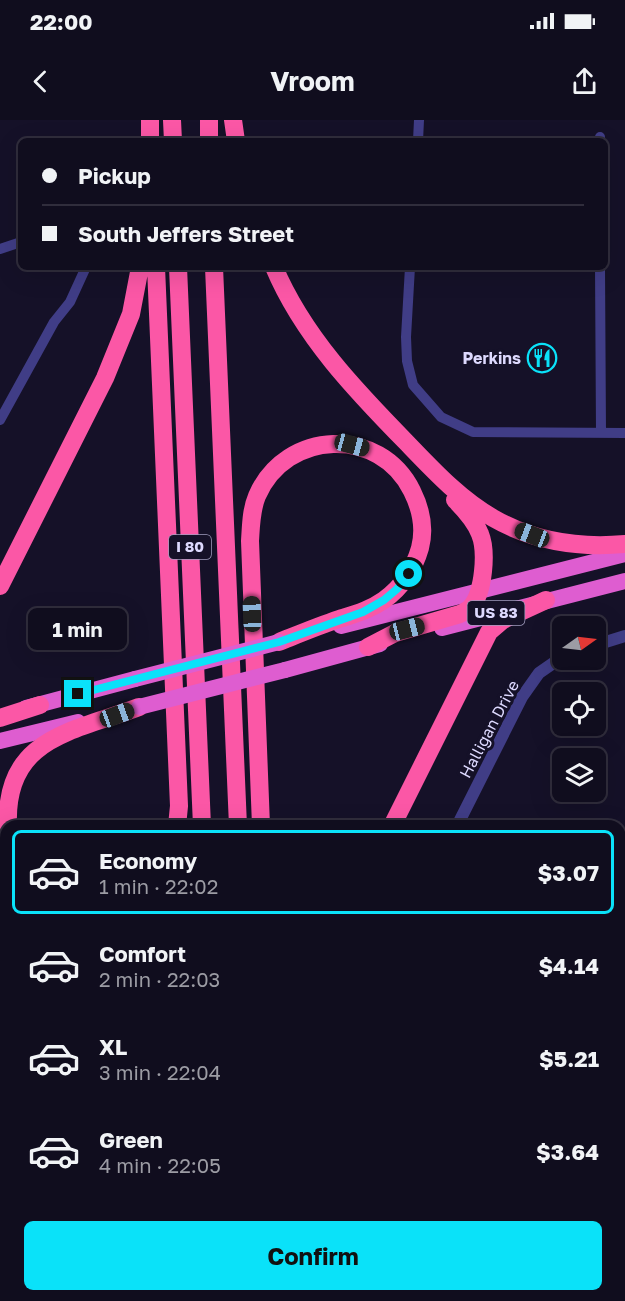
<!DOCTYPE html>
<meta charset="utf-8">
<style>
body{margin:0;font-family:"Golos Text",sans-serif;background:#191627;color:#f1f3f6;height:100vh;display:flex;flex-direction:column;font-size:22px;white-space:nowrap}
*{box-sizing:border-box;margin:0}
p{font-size:20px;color:#9c9ca4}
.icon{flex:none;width:33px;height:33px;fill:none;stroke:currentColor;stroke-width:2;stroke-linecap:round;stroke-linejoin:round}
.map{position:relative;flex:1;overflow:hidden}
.sheet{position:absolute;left:0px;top:700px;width:626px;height:482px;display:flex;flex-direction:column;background:#100d1e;border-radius:18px 18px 0 0;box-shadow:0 6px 24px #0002,0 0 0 2px #302d3c}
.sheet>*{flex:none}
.banner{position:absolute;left:18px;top:18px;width:590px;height:132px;border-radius:9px;box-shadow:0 6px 24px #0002,0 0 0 2px #302d3c;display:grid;align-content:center;height:132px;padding:0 24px;background:#100d1e}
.needle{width:39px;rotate:76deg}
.buttons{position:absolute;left:552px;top:496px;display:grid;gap:12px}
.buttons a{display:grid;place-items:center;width:54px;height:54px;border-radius:9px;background:#100d1e;box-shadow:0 6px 24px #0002,0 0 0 2px #302d3c;font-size:30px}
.end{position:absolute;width:27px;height:27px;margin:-14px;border:8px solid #0ae2f9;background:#111;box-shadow:0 0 0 3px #111}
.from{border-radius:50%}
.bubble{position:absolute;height:42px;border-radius:9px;background:#100d1e;box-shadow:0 6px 24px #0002,0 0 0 2px #302d3c;font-size:20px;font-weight:700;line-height:42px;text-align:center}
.car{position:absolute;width:18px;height:36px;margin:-18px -9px;border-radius:8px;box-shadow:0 0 4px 2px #0007;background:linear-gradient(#222 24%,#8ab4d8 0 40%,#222 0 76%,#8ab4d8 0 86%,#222 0)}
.banner b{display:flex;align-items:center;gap:21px;height:57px;font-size:22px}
.banner b+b{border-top:2px solid #302d3c}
.banner i{width:15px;height:15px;background:#f1f3f6}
ul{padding:10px 0 0;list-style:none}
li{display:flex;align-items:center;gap:18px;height:84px;margin:0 12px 9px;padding:0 12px;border:3px solid transparent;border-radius:9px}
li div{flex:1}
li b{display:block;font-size:22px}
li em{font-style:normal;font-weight:700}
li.selected{border-color:#0ae2f9}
li>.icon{width:54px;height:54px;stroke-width:1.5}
.button{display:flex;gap:12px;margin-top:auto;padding:12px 24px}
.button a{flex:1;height:69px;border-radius:9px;background:#0ae2f9;color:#111;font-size:24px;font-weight:700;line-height:69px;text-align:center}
.status{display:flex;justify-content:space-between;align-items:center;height:42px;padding:0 30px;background:#100d1e;direction:ltr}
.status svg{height:16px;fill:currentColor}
header{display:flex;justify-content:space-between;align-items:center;height:78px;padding:0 24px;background:#100d1e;font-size:27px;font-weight:700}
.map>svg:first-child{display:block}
.green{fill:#143231}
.water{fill:#0e244a}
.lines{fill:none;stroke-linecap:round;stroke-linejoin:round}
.minor{stroke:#403d86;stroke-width:10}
.tertiary{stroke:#403d86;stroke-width:12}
.trunk{stroke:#de5dd0;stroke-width:16}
.motorway{stroke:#fb57a6;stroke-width:18}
.trunk-bridge{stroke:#de5dd0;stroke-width:16}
.route{stroke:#0ae2f9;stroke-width:8}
.labels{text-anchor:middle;stroke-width:6;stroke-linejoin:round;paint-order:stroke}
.shield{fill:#151128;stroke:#a19dbe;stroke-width:1.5}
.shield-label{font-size:15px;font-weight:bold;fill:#ddd9fe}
.poi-label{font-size:16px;font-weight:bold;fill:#ddd9fe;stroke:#151128;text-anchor:end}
.street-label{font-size:16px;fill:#ddd9fe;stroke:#151128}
</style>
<div class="status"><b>22:00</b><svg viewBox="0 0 49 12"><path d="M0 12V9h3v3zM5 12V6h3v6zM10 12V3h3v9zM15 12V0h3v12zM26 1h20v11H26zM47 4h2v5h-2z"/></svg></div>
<header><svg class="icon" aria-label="back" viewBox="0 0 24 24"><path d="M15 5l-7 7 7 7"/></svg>Vroom<svg class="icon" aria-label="share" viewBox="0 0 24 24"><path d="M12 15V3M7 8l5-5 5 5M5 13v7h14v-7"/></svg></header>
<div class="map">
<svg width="625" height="1181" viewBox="0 0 625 1181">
<rect width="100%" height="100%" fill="#151128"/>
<path class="green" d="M0,797L6,804V1176H166L167,1181H0Z"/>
<path class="water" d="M0,872L6,878V1176H120L121,1181H0Z"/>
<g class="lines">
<path class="minor" d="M600,17V21
M418,21L419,0
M0,129L21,122
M410,147L406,217L407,241L413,265L441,297L473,312L625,313
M600,147L601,313
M0,300L54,202L70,182L86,147"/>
<path class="tertiary" d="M596,525L625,516
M457,706L522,577L539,553L562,537
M314,1176V1181"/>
<path class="trunk" d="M341,506L625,434
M442,508L625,461
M285,550L380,524
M26,588L135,559
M0,621L78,602"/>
<path class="motorway" d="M150,0V21
M172,0L173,21
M209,0V21
M233,0L236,21
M156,147L179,686L177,706
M178,147L202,706
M214,147L238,706
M274,147C303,216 356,271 408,324C434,351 460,379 493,398C533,421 580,428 625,424
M0,466L105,258L131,194L140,147
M368,527L395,513L460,494C464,492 468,490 471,487C484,472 487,431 480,414C475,401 465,390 455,380
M0,598L40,585
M8,706C4,617 73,612 139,587
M261,706L250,421C251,406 251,390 257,376C286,309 380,306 412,371C421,389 425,409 420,428C414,449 402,467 384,480C370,490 355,494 339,499C318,506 299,514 279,522
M392,706L489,512L503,500L546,480
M0,751L6,758
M202,1176V1181
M222,1176V1181
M259,1176V1181
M278,1176V1181"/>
<path class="trunk-bridge" d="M135,559L279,522
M139,587L285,550"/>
</g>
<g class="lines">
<path class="route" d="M78,574L279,522L363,492L384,480L397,469L409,454"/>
</g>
<defs>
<g id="restaurant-ring" transform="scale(1.5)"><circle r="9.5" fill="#151128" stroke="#0ae2f9" stroke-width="1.5"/><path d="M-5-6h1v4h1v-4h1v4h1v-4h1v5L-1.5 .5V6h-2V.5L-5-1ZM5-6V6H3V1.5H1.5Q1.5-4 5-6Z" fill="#0ae2f9"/></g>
</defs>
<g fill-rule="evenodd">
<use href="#restaurant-ring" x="542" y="238"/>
</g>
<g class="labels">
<g class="shield">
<rect x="169" y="415" width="42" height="24" rx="4.5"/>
<rect x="467.5" y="481" width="57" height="24" rx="4.5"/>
</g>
<g class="shield-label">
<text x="190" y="432">I 80</text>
<text x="496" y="498">US 83</text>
</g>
<g class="poi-label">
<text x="521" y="244">Perkins</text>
</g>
<g class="street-label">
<text transform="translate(489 609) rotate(-62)" y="6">Halligan Drive</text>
</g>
</g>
</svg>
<div class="buttons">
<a><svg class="needle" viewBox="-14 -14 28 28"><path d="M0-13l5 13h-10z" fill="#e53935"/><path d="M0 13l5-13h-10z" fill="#9c9ca4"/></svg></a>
<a><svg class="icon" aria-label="locate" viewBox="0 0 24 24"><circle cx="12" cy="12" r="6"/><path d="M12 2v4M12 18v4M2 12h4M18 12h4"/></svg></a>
<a><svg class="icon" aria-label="layers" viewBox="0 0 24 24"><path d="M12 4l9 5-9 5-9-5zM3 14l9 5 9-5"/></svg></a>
</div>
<i class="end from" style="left:409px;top:454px"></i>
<i class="end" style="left:78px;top:574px"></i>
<div class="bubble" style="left:28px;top:488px;width:99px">1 min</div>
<i class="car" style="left:352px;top:325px;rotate:105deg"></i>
<i class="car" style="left:532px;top:415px;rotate:291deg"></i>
<i class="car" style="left:252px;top:494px;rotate:358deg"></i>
<i class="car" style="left:407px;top:509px;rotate:76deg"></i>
<i class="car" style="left:117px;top:595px;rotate:70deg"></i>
<div class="banner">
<b><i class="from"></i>Pickup</b>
<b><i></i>South Jeffers Street</b>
</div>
<section class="sheet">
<ul>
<li class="selected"><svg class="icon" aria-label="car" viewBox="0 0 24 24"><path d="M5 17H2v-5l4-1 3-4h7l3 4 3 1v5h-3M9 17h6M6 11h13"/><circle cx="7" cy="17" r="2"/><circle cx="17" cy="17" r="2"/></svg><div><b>Economy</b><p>1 min · 22:02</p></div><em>$3.07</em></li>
<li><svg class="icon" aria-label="car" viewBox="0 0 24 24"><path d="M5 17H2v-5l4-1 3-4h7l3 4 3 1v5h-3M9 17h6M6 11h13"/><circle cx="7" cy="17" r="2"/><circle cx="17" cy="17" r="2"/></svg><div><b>Comfort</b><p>2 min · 22:03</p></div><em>$4.14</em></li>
<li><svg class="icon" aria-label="car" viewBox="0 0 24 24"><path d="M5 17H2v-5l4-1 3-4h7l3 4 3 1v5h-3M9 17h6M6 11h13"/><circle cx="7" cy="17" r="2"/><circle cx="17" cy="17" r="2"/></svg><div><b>XL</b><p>3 min · 22:04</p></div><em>$5.21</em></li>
<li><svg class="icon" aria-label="car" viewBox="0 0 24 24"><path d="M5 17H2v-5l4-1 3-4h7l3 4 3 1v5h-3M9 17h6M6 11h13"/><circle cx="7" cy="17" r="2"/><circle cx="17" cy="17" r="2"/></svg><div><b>Green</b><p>4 min · 22:05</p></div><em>$3.64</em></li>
</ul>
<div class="button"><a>Confirm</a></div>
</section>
</div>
